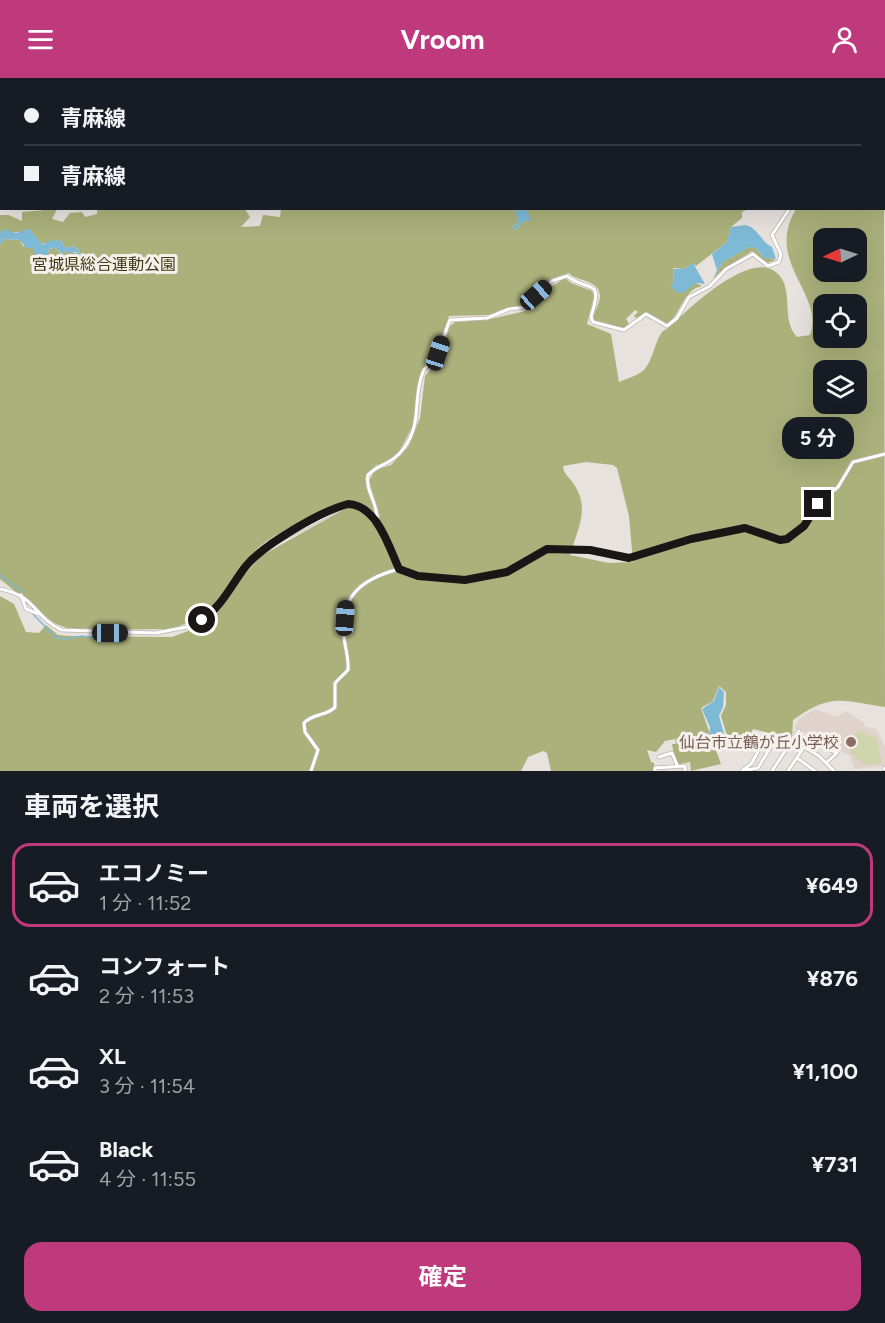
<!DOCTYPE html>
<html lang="ja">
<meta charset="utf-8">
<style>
body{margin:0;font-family:Figtree,"Noto Sans JP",sans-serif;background:#242831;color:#f1f3f6;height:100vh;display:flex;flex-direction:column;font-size:22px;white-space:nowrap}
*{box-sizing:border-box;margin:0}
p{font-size:20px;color:#9ea1a6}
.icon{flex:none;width:33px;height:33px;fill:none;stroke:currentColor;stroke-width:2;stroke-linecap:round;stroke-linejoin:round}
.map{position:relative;height:693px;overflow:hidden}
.details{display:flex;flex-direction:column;background:#171b24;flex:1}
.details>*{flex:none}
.hud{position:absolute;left:0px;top:0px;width:885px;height:132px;box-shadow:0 6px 24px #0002;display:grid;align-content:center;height:132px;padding:0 24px;background:#171b24}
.needle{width:39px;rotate:266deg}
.controls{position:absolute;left:813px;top:150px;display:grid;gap:12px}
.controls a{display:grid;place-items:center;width:54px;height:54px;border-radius:12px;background:#171b24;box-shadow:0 6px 24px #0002;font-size:30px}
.end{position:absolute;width:27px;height:27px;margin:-14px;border:8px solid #181716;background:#fff;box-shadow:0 0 0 3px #fff}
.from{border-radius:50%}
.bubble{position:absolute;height:42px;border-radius:18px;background:#171b24;box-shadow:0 6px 24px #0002;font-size:20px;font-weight:700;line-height:42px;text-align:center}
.car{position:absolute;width:18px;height:36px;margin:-18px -9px;border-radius:8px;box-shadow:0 0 4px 2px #0007;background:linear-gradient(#222 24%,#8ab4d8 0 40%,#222 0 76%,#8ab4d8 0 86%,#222 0)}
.hud b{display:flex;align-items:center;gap:21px;height:57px;font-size:22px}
.hud b+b{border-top:2px solid #363941}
.hud i{width:15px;height:15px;background:#f1f3f6}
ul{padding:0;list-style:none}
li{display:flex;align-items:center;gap:18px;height:84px;margin:0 12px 9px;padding:0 12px;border:3px solid transparent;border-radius:18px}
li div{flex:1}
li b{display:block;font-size:22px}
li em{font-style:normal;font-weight:700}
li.active{border-color:#bf3a7d}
li>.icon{width:54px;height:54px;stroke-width:1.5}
h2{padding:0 24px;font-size:27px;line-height:72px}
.action{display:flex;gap:12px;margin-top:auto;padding:12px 24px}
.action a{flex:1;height:69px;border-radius:18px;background:#bf3a7d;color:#fff;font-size:24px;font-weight:700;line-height:69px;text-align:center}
header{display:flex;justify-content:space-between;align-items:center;height:78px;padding:0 24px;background:#bf3a7d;color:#fff;font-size:27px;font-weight:700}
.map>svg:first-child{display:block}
.built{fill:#e0d3cc}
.green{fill:#cfd5ad}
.forest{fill:#aab17b;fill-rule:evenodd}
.water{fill:#7eb9d6}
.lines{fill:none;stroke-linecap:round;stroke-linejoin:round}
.stream{stroke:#7eb9d6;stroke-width:1.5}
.minor-casing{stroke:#bab5b1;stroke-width:4.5}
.major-casing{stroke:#bebebe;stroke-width:6}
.minor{stroke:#fff;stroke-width:3}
.major{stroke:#f8dacc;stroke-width:4.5}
.route{stroke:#181716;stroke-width:8}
.education-dot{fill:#8d6e63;stroke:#f5f0ec;stroke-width:2}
.labels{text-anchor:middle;stroke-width:6;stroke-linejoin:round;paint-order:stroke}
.park-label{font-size:16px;fill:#3a3e14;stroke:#f5f0ec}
.education-label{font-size:16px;fill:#785e54;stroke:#f5f0ec;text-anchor:end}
</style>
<header><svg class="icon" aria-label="menu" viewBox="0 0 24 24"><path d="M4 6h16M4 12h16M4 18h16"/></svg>Vroom<svg class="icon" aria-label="person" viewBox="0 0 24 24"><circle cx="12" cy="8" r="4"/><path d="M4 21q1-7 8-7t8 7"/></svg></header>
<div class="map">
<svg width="885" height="693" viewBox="0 0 885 693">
<rect width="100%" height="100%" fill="#e8e2df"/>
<path class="built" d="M815,631L838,639L846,633L864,645V648L876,651L885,669V688L854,691L850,678L794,650L799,641Z"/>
<path class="green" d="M857,652L877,660L882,686L865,687L849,674Z"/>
<path class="forest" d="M399,0H789L399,1Z
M884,116L885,629C842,623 832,614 793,642L792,661L753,651L743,674L729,664L721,638L726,627V614L719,608L713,623L701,630L710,656L708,667H714L721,686L691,693L690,684L680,686L675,683L672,666H676L675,661L665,663L656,674L647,672L651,684L654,685V693H551L547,675L543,673L528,679L521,693H0V518L14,526L26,554L39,555L46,547L58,557L68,558L172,559L199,549L217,529L205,538L172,551L72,552L54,545L0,501V167L4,161L20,162L23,168L34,170V175L41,180H47L49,171L55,170L62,176L66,173L81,176L75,168L66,170L60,162L42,166L29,151C19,156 11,153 0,155V137H9L22,143V134L57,131L52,141L63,144L70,135L82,134L85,139L97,136V131H245L250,139L241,149L260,148L263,137L280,139L281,131L516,130L518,145L512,149L516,152L522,144L530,142L526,131H749L742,134V140L731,149L727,164L696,188L693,185L684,191L673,190L674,203L671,208L674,211L696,205L702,208C683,212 681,235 668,246L648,235L636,240L634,238L638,234L635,232L626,241L629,246L623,250L593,242C593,234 600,226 600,218C599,201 577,204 569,195L551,201L526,227L488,237L449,238L438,270L422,292L417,312L416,342L398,376L390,385L376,387L365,400L376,437C369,434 363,424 354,423C336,422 272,457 258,470C242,485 233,505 221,523L261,478L348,429C361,430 366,434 372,446L380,438L369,403L375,392L391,387L408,369L420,340L425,298L437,284L450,248L455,244L486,242L525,233L540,216L565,200L571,205L592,213L594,218L587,246L611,256L619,304C626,301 639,297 644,292C653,282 654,265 662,254C665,251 670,249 673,246C691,228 752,171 777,195C795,211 780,241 797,259L810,257C825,215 764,185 796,131L884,130ZM824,160H856V194H824ZM824,226H856V260H824ZM824,292H856V326H824ZM586,384L613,387L617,390L629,438L633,484L609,485L570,477C577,452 590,432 575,408C571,400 564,398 563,388Z
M749,169L756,170L762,178L776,182L767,185L752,173L720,194L713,201L723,184Z"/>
<path class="water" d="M515,131H526L531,142L522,144L516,152L512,149L518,145Z
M746,147C759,151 761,164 772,169L776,181L764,180L756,170L749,169L723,184L713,201L717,192L712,176L727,164L731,149Z
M3,151L16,155L29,151L43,167L48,163L60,162L66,170L75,168L85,182L76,174L69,175L66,173L63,176L55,170L49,171L47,180H41L34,175V170H26L20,162L4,161L0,167V155Z
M693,185L705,206L696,205L683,215L676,214L671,208L674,203L673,191H684Z
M719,609L724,614L723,629L719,638L727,666L717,671L716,667L709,665L710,649L702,631L714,623Z"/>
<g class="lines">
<path class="stream" d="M525,0V2
M845,2L853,0
M0,497L23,514
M33,536L55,559L65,561L82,558L112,563"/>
<g class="minor-casing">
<path id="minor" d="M105,0L109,2
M148,0L153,2
M235,0L239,2
M276,0L281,2
M305,0L310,2
M336,0L340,2
M389,0L394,2
M875,0V2
M96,2L97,0
M128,2L129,0
M174,2L175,0
M207,2V0
M254,2V0
M269,2L270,0
M319,2L320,0
M362,2L363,0
M396,2L397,0
M802,2L803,0
M828,2L829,0
M865,2L867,0
M884,31L885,36
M884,48H885
M884,84L885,85
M884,100H885
M884,109L885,108
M377,444C379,426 365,414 368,397C379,385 392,387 404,370C423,344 412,321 423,294C425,288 432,286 435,281C443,270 444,254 450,242L487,240L509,231L527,229L552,203L567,198C592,216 603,199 591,239L593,244L624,252L646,236L667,248L677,240L689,219L710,208L726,191L753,176L768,188L779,184L781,176L772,157L790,130
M0,511C37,518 34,540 62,552L156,555L192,548L219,528L245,489L265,470L348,426C377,427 389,469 399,491L418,499L465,503L508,494L547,471L590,472L629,480L691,461L745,450L779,462L787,461L804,448L817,426L838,409L853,384L885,376
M21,517L26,531L39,536
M796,656L837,675L826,685
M775,665L787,670L799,653
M659,679L672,675L677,687
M797,680L815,693
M884,691L885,690
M311,693L318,672L305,654L304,645C313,635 328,638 335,629V605L348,592C349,580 345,570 344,559C340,517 362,501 399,491
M655,693V690L685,688V693
M742,693L752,685L766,658L776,660L758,690L742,693
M772,693L787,670
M788,693L804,669L819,678L834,693"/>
</g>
<g class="major-casing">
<path id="major" d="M80,0L83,2
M89,0L92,2
M190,2L191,0
M816,2L817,0
M821,2L822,0"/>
</g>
<use href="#minor" class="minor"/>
<use href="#major" class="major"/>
</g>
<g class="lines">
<path class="route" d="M202,542C223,527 231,507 246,488C263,467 321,433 348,426C377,427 389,469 399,491L418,498L465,502L507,494L547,471L590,472L629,480L691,461L745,450L780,462L787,461L804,448L818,426"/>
</g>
<circle class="education-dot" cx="851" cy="664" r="6"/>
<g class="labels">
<g class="park-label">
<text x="104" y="192">宮城県総合運動公園</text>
</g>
<g class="education-label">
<text x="839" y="670">仙台市立鶴が丘小学校</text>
</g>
</g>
</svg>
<div class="controls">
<a><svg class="needle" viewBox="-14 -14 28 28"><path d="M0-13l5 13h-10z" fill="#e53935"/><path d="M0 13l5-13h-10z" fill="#9ea1a6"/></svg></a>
<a><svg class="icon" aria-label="locate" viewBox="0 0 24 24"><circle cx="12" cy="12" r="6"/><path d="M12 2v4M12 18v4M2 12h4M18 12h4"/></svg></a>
<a><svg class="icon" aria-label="layers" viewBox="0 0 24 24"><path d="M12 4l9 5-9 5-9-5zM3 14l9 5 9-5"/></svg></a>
</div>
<i class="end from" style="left:202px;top:542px"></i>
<i class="end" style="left:818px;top:426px"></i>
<div class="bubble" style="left:782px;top:339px;width:72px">5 分</div>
<i class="car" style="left:536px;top:217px;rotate:49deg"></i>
<i class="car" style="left:438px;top:275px;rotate:18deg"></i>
<i class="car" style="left:345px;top:540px;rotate:4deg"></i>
<i class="car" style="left:110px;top:555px;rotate:90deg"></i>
<div class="hud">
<b><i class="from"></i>青麻線</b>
<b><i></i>青麻線</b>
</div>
</div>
<section class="details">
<h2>車両を選択</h2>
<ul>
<li class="active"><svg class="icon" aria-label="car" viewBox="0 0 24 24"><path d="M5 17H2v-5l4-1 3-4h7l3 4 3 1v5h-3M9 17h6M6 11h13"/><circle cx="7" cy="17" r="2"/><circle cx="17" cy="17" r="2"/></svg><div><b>エコノミー</b><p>1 分 · 11:52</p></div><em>¥649</em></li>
<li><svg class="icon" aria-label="car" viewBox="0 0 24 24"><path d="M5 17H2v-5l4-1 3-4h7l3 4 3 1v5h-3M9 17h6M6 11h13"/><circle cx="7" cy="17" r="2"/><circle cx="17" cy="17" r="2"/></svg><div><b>コンフォート</b><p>2 分 · 11:53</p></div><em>¥876</em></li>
<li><svg class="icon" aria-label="car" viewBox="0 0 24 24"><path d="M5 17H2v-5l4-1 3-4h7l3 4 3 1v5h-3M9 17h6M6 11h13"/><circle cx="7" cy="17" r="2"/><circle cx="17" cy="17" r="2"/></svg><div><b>XL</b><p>3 分 · 11:54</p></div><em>¥1,100</em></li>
<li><svg class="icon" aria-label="car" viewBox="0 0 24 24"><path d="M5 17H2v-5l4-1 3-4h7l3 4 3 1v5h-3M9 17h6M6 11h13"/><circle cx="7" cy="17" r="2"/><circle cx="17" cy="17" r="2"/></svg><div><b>Black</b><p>4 分 · 11:55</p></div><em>¥731</em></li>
</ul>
<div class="action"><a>確定</a></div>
</section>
